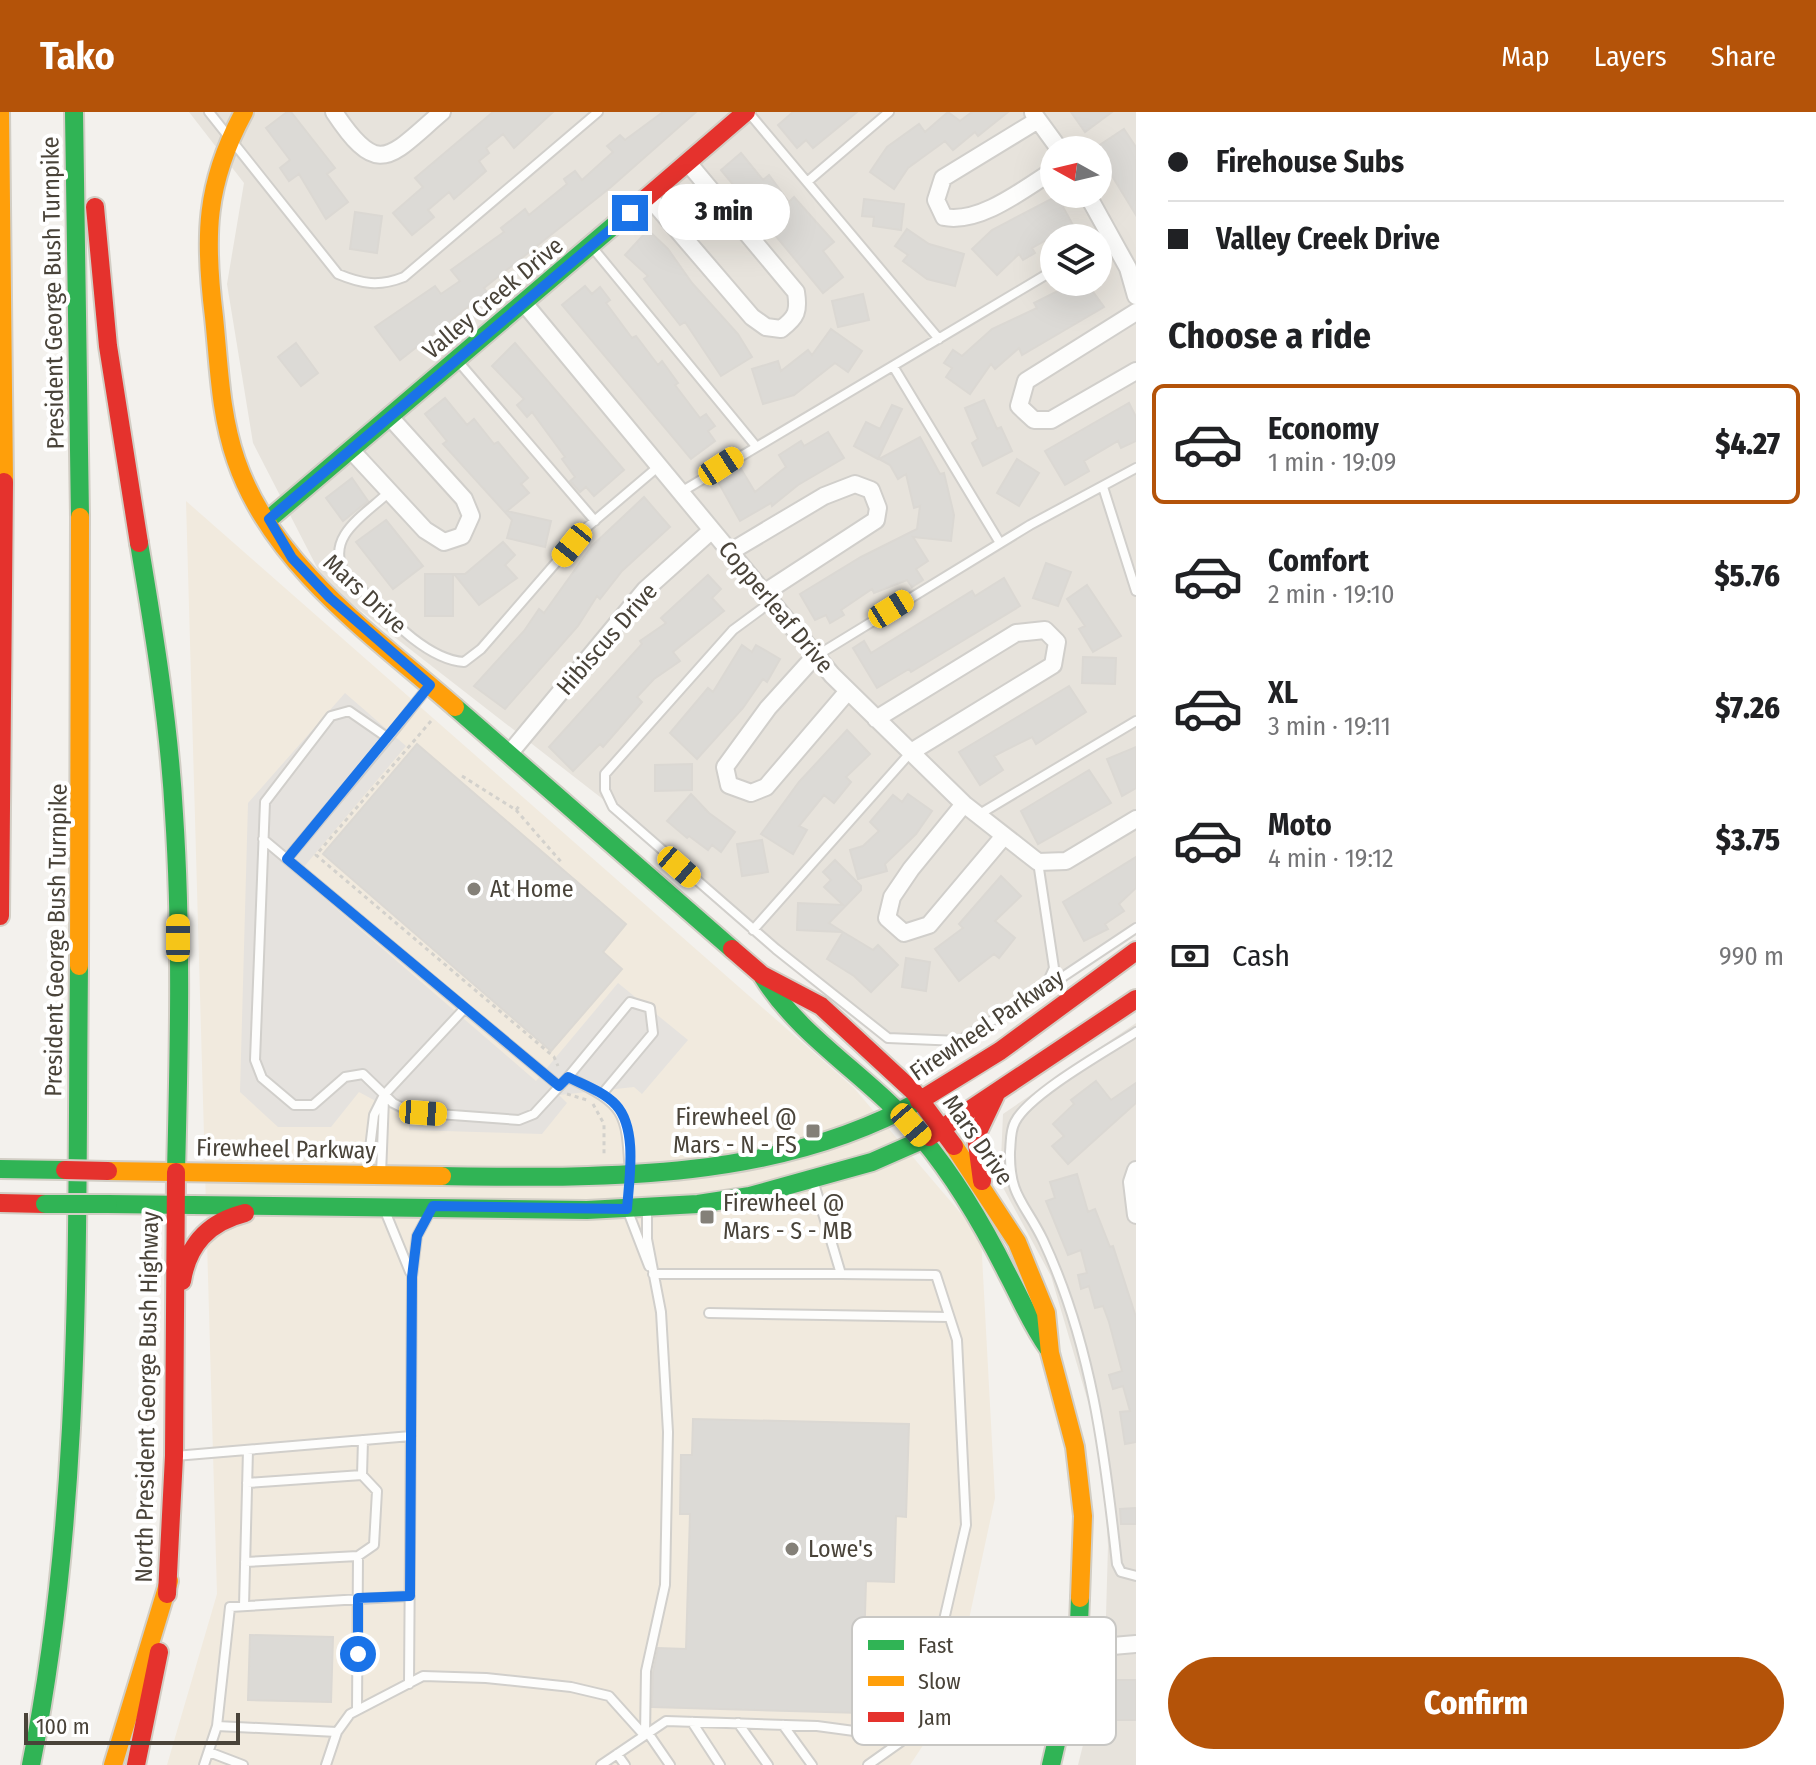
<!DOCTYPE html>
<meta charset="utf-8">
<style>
body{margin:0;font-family:"Fira Sans Condensed",sans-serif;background:#f6f6f6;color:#202124;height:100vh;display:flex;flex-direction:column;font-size:30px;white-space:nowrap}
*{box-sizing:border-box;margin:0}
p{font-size:26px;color:#757577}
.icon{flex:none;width:44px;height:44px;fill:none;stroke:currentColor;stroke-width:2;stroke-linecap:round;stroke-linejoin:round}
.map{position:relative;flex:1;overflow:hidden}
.details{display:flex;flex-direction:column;background:#fff;width:680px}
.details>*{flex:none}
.banner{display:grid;align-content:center;height:176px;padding:0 32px;background:#fff}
.needle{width:52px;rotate:278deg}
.buttons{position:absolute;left:1040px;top:24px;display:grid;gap:16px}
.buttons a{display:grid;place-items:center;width:72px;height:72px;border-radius:50%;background:#fff;box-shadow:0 8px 32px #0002;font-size:40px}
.scale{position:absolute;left:24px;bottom:20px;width:216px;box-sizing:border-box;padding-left:8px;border:4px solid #494339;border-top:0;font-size:22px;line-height:28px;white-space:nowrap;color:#494339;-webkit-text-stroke:6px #fff;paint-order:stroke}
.end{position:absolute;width:36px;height:36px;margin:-18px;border:10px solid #1a73e8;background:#fff;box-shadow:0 0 0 4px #fff}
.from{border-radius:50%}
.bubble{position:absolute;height:56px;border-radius:28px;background:#fff;box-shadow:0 8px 32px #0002;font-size:26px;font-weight:800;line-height:56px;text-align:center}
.car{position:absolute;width:24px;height:48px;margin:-24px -12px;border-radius:10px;box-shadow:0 0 6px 2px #0007;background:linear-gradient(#f5c518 24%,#345 0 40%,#f5c518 0 76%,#345 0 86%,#f5c518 0)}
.banner b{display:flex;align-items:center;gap:28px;height:76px;font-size:30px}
.banner b+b{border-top:2px solid #e0e0e0}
.banner i{width:20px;height:20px;background:#202124}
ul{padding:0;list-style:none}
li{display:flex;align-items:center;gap:24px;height:120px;margin:0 16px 12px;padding:0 16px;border:4px solid transparent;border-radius:12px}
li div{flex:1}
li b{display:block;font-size:30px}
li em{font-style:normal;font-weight:800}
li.active{border-color:#b45309}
li>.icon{width:72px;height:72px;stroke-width:1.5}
h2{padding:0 32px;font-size:36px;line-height:96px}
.pay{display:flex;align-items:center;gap:20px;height:88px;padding:0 32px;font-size:30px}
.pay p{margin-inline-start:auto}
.cta{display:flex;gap:16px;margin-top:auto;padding:16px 32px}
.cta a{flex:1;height:92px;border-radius:48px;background:#b45309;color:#fff;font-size:32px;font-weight:800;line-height:92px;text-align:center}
header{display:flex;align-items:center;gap:48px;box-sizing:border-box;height:112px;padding:0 40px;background:#b45309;color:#fff}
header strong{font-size:38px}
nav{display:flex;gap:44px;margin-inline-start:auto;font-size:28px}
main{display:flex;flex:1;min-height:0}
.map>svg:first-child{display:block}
.residential{fill:#e7e3dc;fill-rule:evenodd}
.commercial{fill:#f1eade}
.parking{fill:#e5e2de}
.building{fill:#dcdad6;stroke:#dbd8d3;stroke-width:2}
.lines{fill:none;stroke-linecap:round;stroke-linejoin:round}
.lane-casing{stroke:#d1cfcb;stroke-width:12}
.street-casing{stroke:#d1cfcb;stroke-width:20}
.fast-casing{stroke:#d2cec5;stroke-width:22}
.slow-casing{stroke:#d2cec5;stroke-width:22}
.jam-casing{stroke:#d2cec5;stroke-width:22}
.path{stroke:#d3d1cc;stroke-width:3;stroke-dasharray:4 4;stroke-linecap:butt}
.lane{stroke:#fdfdfc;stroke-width:8}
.street{stroke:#fdfdfc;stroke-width:16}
.fast{stroke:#30b455;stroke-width:18}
.slow{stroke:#ff9f0a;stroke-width:18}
.jam{stroke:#e5322d;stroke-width:18}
.fast-bridge-casing{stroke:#d2cec5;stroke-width:22;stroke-linecap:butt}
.jam-bridge-casing{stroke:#d2cec5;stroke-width:22;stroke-linecap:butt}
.fast-bridge{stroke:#30b455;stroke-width:18}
.jam-bridge{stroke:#e5322d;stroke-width:18}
.route{stroke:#1a73e8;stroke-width:10}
.poi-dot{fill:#848078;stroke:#fff;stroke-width:3}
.labels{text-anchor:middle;stroke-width:8;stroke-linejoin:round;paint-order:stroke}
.street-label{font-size:24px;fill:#494339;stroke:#fff}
.poi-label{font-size:24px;fill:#494339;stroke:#fff;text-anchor:start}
.key{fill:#fff;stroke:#c8c7c4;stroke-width:2}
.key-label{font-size:22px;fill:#494339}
</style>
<header>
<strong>Tako</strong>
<nav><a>Map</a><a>Layers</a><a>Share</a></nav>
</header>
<main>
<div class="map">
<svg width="1136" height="1653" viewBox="0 0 1136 1653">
<rect width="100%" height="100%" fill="#f3f1ed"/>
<path class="residential" d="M189,0H1136V816L959,929L888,926L776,837L613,695L325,471L253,331L227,172L244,71ZM1054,38H1098V82H1054ZM1054,126H1098V170H1054Z
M1136,911V1653H1078L1099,1569L1106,1504L1108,1433L1103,1361L1091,1300L1051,1164L1000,1070L1003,1002Z"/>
<path class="commercial" d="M186,389L854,976L981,1125L995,1386L951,1591L910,1653H167L217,1482Z"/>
<path class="parking" d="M345,581L406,634L297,763L536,969L618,871L688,928L642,982L634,975L559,983L567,991L542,1022L409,1018V1007L359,980L331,1015H278L240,980L248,691Z"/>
<path class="building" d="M287,0H291L335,56L327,62L348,90L326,107L299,62L289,69L280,56L290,48L266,16Z
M493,0H553L514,36L503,22L486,36L489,41L479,49L486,59L454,87L449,80L428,98L434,105L412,123L393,101L423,75L415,66Z
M663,0H696L611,75L484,176L487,180L400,248L375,215L435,174L441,182L460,169L451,158L504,120L501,116L525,97L529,103L567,72L564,67L575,59L582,68L613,40L607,34L620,23L625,28Z
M793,0H857L813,36L806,28L797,36L778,13Z
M948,0L960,9L972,0H1008L978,24L975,20L953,38L945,29L908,56L894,77L870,60L887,35L919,12L925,20Z
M1071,0H1112L1085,20Z
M1124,17L1136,35V103L1095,36Z
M741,41L763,68L769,63L789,90L794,85L834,130L823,139L843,165L823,181L721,58Z
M1057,84L1073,113L1032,136L1035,141L1023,148L1019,142L997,163L972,137L992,118Z
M864,87L904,92L901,118L873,114L874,105L862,104Z
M355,100L382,104L377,141L350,137Z
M907,117L929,132L964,142L955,174L927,167L903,149L908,143L895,134Z
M648,118L668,137L692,171L738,222L752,245L721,264L685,210L680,213L644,167L648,164L625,143Z
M1057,170H1086L1104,195L1022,243L1019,236L995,257L991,252L970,282L946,265L952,256L944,251L953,238L962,244L992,217L1037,196L1034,191L1062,177Z
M585,174L592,182L600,175L610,188L606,191L632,226L636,224L658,253L662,249L678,271L675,273L700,306L706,302L715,314L708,319L715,329L691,347L562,193Z
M863,182L869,208L838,215L832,189Z
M831,217L862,239L848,260L835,251L794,283L763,292L752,257L778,249L781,259L808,238L812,243Z
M296,231L318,261L301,274L278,245Z
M515,231L624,358L594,384L586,375L580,380L570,369L575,365L562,347L565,345L532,300L527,305L517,293L524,287L492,254Z
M445,286L467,313L474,307L494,332L498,330L528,366L521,372L529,381L507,399L551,409L545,435L507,426L512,408L443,332L447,329L425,302Z
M984,288L997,317L1001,315L1012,339L983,354L972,331L978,327L965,296Z
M1129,291L1136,305V329L1121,336L1118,329L1084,349L1089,359L1065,373L1045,339Z
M892,293L902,297L878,347L854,334L866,310L880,317Z
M828,320L844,346L798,373L772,394L771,391L740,409L717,368L740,355L755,380L786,355L779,343L801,329L804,334Z
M920,325L940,362L944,361L954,403L951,429L913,425L928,449L916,457L923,468L912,475L907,468L874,481L872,477L841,498L844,503L830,511L826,503L815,508L800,482L861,445L917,417L920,394L914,396L906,362L898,367L890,353L879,347Z
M1017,347L1039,361L1019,394L997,381Z
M352,366L368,389L343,409L326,386Z
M644,385L670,415L622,459L600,487L597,484L578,514L505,597L474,574L524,519L539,497L544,501L592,434Z
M386,408L423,454L393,477L356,430Z
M503,430L515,443L505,453L517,466L479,493L454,462H465Z
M1046,451L1071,460L1058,494L1033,486Z
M425,462H453V504H425Z
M708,463L721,477L712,486L724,499L673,540L680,549L654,567L637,585L642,590L603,635L600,632L573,659L549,635L642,532L640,529L666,511L661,506Z
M1004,466L1020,494L911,560L909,557L877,576L853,536L864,529L871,541L972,479L975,484Z
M1087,473L1121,524L1093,540L1079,517L1085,514L1067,487Z
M742,533L752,540L756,533L780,547L767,570L763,567L743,596L697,647L670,621L708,576L713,580Z
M1083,545L1116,546L1115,572L1082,571Z
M1069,574L1086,600L1036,632L1032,625L994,644L1003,658L980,673L959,640Z
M847,618L870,642L846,665L851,670L834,691L824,683L799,714L807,718L793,742L761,722L799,670Z
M417,632L626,812L603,840L622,857L551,939L323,742Z
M1136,635V676L1122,684L1107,647Z
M692,652V678L655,679V653Z
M1089,658L1111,691L1038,732L1021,699Z
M691,682L709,701L735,720L721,740L712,733L708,738L689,724L687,726L667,709Z
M908,682L932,699L916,722L885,752L887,759L858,767L850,738L863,734L879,719L870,710L893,683L902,690Z
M762,728L768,760L742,764L737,732Z
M1136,745V776L1119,792L1124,799L1105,812L1108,817L1084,829L1063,790Z
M835,748L861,774V778L829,811L843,820L797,818L798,791L843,793L824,775L831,768L823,760Z
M1001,764L1021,784L995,809L1015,826L999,846L994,842L959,869L935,837L963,816L959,812Z
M843,820L873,838L878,833L898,853L871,880L854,864L827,847Z
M906,846L930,850L926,879L902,875Z
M1096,969L1111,988L1136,971V991L1068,1052L1052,1034L1064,1024L1053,1012L1074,992L1071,988Z
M1077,1062L1088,1100L1095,1097L1110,1135L1113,1134L1136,1205V1330L1125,1332L1120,1300L1130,1299L1123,1274L1113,1277L1109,1263L1122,1259L1109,1210L1103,1194L1095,1196L1089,1174L1081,1177L1078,1163L1087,1161L1081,1138L1068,1143L1046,1089L1055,1086L1050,1070Z
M693,1307L909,1312L906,1405L896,1404L894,1470L866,1469L862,1601L652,1595L653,1560L658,1536L686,1537L690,1402H680L681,1343H692Z
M1136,1396V1412H1121L1120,1397Z
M250,1523L333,1525L331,1590L248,1588Z
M1108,1568H1136V1608H1108Z"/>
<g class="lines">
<g class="lane-casing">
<path id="lane" d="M209,0L338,162C362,172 379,175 404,165L598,0
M749,1L939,227
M807,70L889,0
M592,135L755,333
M457,248L595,409
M893,254L1000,431
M1103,375L1136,479
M389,380C365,403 325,424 344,460C376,490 420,547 464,550L481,537L586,416L659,354
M681,380L1054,158
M771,490L733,518L605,662V678L613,695L776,837L888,926L959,929L1045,876L1054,856L1038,750
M816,544L1030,413L1136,356
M429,574L388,626L349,599L331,604L265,690L255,948L262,966L294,993H313L345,965L363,962L393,991L411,1000L519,1008L534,1002L568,965C627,994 626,999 630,1063
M978,703L1136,609
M263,727L465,896
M287,747L388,626
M753,818L911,640
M1046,876L1136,816
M1136,920C1108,938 1029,982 1015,1010C1010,1019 1011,1030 1010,1040C1009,1084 1025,1091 1043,1128C1091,1230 1105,1341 1117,1452L1121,1460L1136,1464
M568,965L630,890L650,896L653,921L602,982
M367,1061L374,1003L384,983L465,896L559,974
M381,1062L384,987
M627,1097L649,1154
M385,1099L410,1160
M653,1162H841
M709,1201L949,1205
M175,1344L411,1324
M362,1363L363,1328
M245,1450L358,1444L374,1433L377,1379L362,1363L247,1371
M244,1494L248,1338
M409,1572L412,1165L417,1124L430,1100
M357,1598L358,1444
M692,1610L720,1653
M738,1611L768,1653
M783,1613L812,1653
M217,1614L337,1620
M648,1621L670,1653
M645,1623L646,1559L665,1473L668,1320L661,1200L647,1127V1096
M209,1640L243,1653
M617,1642L625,1653
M204,1653L217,1614L230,1495L410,1484
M326,1653L337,1620L350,1602L423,1564L486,1566L571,1575L609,1584L644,1623
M601,1653L666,1609L817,1614L906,1626L925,1590L966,1413L957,1228L936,1163L841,1162L813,1068
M868,1653L906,1626"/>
</g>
<g class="street-casing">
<path id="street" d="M334,0C379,68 389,45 442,0
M1033,1L1060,38
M1038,8L943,66L936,88L944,105C980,112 1024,77 1054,58
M1087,82L1128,156L1136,184
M649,85L752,205L766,215L781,217C797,205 799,199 796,180L689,52
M524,191L832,563L964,692L1038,750L1066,749L1136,707
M1136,200L1026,269L1019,294L1034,308H1051L1136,259
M350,337L425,418L444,430L462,424L471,404L464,387L389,304
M730,440L824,384L855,372L871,378L878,396L876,408L764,481
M815,544L768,596L725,655L729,673L751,681L766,675L848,579
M876,607L1016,521L1045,518L1057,530L1053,553L911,640
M509,642L645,478L712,418
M964,692L911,757L892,785L887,806L904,821L929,813L1004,724
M1136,1058L1132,1070L1136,1103
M1078,1537L1136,1532"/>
</g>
<g class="fast-casing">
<path id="fast" d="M74,0L80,405
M269,407L639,92
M139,431C154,520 169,611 174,702C182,821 179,941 176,1060
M455,595L732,837
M763,865C801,927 875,968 922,1026C956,1067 983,1113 1007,1161C1021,1187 1031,1212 1048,1236
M0,1057L65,1058
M442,1064C602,1066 775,1070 919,989
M108,1092L587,1098L698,1092L750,1084L872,1050L929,1025
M31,1653C84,1391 76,1120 79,854
M1051,1653L1078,1537L1080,1486"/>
</g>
<g class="slow-casing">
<path id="slow" d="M0,0L4,370
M244,0C205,72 204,125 214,205C219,253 220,302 236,348C272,454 375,525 455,595
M79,854L80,405
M954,1034L1017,1130L1046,1201L1050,1241L1075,1335L1083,1404L1080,1486
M108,1059L442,1064
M113,1653L169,1469"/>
</g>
<g class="jam-casing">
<path id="jam" d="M639,92L746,0
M95,95L108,234L139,431
M0,804L4,370
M732,837L762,863L821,894L914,980L954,1034
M919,989L1000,939L1136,839
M929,1025L1136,887
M982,1069L976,1024L995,984
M0,1091L45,1092
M182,1169C188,1132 209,1110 245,1101
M167,1482L174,1344L176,1060
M136,1653L159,1540"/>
</g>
<path class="path" d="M431,609L316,743L554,945L558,954
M462,664L516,698L520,693
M516,698L562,751
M567,982L587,988
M593,992L604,1012V1045"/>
<use href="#lane" class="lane"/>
<use href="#street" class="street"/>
<use href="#fast" class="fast"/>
<use href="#slow" class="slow"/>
<use href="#jam" class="jam"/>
<g class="fast-bridge-casing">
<path id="fast-bridge" d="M45,1092H108"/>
</g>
<g class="jam-bridge-casing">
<path id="jam-bridge" d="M65,1058L108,1059"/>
</g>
<use href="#fast-bridge" class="fast-bridge"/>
<use href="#jam-bridge" class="jam-bridge"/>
</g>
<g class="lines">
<path class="route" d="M358,1542V1486L410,1484L412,1165L417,1124L433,1094L627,1097C629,1068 638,1017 616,993C604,980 584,973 568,965L559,974L287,747L430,573L330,486L292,446L269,407L630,101"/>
</g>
<g class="poi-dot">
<circle cx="474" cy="777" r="8"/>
<rect x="805" y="1011" width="16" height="16" rx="4"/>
<rect x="699" y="1097" width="16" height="16" rx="4"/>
<circle cx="792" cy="1437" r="8"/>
</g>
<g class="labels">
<g class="street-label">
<text transform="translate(53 181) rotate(-91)" y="8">President George Bush Turnpike</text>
<text transform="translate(493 186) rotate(-40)" y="8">Valley Creek Drive</text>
<text transform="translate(365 482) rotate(43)" y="8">Mars Drive</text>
<text transform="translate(776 495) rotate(50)" y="8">Copperleaf Drive</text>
<text transform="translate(607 527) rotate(-49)" y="8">Hibiscus Drive</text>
<text transform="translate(56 828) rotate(-89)" y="8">President George Bush Turnpike</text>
<text transform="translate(987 913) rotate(-34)" y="8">Firewheel Parkway</text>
<text transform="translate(978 1028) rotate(55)" y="8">Mars Drive</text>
<text transform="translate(286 1037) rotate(1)" y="8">Firewheel Parkway</text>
<text transform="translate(147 1285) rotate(-89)" y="8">North President George Bush Highway</text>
</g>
<g class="poi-label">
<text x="490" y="785">At Home</text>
<text x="797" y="1013" text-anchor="end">Firewheel @<tspan x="797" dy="28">Mars - N - FS</tspan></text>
<text x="723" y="1099">Firewheel @<tspan x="723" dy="28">Mars - S - MB</tspan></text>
<text x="808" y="1445">Lowe's</text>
</g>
</g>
<rect x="852" y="1505" width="264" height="128" rx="12" class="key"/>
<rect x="868" y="1528" width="36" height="10" fill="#30b455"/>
<rect x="868" y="1564" width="36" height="10" fill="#ff9f0a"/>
<rect x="868" y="1600" width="36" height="10" fill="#e5322d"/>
<g class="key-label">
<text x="918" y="1541">Fast</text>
<text x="918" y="1577">Slow</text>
<text x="918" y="1613">Jam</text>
</g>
</svg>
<div class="buttons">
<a><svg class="needle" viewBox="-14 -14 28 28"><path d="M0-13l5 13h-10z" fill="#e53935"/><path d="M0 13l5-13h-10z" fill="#757577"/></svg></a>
<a><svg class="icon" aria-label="layers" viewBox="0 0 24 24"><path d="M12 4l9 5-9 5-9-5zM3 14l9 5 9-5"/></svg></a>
</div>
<div class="scale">100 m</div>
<i class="end from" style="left:358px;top:1542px"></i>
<i class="end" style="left:630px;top:101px"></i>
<div class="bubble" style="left:658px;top:72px;width:132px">3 min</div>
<i class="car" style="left:721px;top:354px;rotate:57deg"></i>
<i class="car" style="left:572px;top:433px;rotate:219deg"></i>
<i class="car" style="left:891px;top:497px;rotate:58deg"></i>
<i class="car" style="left:679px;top:755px;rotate:131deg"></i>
<i class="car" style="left:178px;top:826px;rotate:0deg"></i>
<i class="car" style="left:423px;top:1001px;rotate:94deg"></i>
<i class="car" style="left:911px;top:1013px;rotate:139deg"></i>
</div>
<section class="details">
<div class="banner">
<b><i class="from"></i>Firehouse Subs</b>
<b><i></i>Valley Creek Drive</b>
</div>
<h2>Choose a ride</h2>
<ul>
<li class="active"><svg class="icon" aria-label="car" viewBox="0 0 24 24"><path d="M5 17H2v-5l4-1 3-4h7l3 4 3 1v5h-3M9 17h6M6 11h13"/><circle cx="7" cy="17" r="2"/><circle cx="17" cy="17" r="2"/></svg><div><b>Economy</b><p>1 min · 19:09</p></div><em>$4.27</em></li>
<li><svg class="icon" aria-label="car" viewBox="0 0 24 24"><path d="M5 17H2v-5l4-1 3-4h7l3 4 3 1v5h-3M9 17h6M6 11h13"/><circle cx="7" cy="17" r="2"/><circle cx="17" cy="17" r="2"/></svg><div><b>Comfort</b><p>2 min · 19:10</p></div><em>$5.76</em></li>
<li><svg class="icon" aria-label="car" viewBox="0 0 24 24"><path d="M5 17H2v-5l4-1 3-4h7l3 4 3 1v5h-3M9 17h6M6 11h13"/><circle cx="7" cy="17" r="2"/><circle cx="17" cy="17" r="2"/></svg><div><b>XL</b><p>3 min · 19:11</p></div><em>$7.26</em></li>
<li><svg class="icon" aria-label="car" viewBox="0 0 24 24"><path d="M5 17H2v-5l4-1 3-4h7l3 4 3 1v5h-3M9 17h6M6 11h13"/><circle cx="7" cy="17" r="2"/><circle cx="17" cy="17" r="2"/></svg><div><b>Moto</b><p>4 min · 19:12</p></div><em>$3.75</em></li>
</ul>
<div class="pay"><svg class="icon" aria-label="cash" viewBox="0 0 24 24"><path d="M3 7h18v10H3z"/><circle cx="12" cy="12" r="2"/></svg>Cash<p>990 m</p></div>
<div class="cta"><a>Confirm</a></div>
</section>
</main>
